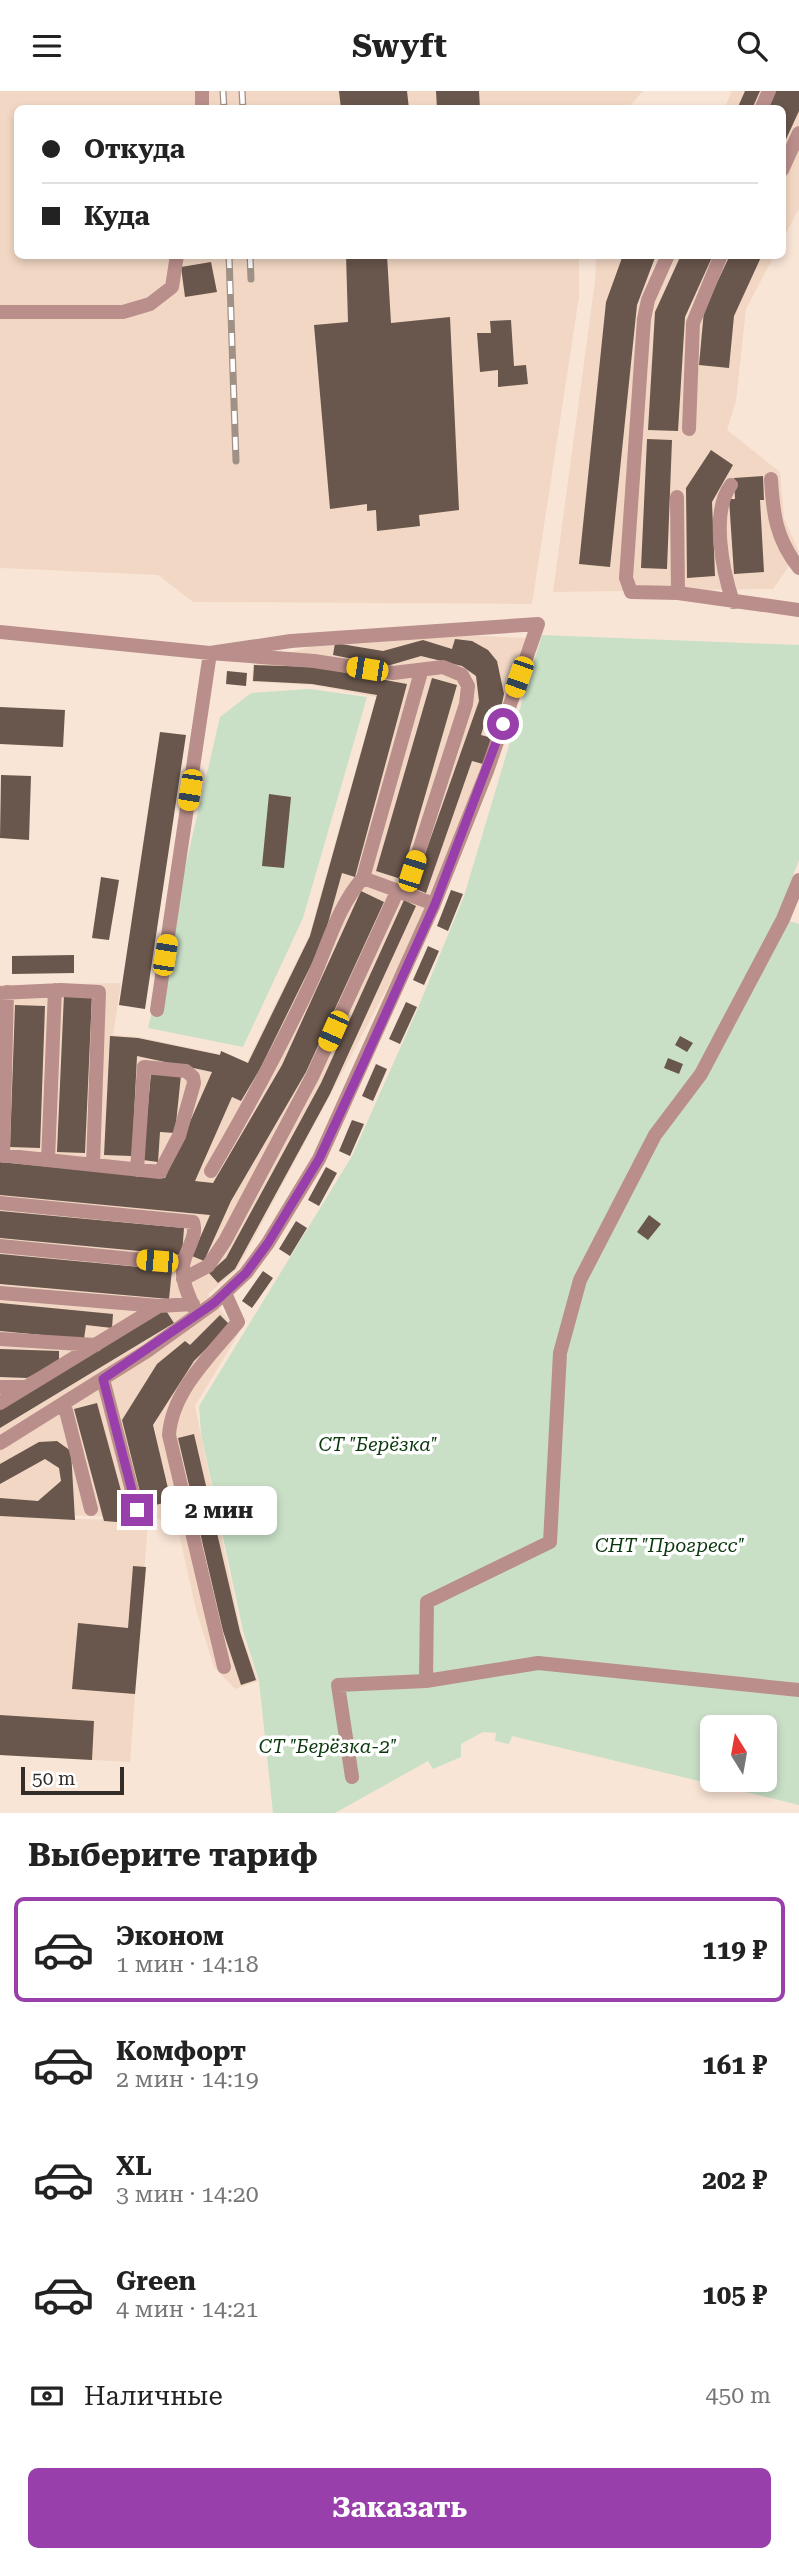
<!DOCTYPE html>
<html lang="ru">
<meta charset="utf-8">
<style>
body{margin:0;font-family:"Roboto Serif",serif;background:#f6f6f6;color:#222;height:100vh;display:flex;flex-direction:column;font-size:26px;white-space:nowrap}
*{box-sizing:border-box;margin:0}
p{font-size:23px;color:#767676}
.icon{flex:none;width:38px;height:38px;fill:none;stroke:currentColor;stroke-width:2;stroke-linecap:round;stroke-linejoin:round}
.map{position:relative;height:1722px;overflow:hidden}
.drawer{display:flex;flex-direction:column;background:#fff;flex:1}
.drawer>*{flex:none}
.hud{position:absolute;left:14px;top:14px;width:772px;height:154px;border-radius:10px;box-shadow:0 4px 10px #0003;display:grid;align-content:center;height:154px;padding:0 28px;background:#fff}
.needle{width:46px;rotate:349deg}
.buttons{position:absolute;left:700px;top:1624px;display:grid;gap:14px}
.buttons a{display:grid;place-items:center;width:77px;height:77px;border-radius:10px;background:#fff;box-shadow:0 4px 10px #0003;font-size:35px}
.scale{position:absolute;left:21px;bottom:18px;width:103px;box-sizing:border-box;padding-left:7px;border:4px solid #342c27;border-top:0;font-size:19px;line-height:24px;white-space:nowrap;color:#342c27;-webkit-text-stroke:5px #fff;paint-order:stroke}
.end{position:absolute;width:32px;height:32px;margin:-16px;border:9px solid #983fab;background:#fff;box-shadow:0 0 0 4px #fff}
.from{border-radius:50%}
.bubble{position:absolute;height:49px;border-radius:10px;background:#fff;box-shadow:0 4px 10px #0003;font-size:23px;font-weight:700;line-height:49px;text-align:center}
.car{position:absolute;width:21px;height:42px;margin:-21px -10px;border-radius:9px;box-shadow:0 0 5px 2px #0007;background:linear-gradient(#f5c518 24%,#345 0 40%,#f5c518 0 76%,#345 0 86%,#f5c518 0)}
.hud b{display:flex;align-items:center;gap:24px;height:66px;font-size:26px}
.hud b+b{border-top:2px solid #e0e0e0}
.hud i{width:18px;height:18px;background:#222}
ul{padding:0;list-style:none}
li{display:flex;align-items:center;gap:21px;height:105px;margin:0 14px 10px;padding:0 14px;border:4px solid transparent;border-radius:10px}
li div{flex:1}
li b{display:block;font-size:26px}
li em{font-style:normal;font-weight:700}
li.active{border-color:#983fab}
li>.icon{width:63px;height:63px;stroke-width:1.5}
h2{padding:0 28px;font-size:32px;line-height:84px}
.pay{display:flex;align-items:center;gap:18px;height:77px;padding:0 28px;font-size:26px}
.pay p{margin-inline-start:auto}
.action{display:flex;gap:14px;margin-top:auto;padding:14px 28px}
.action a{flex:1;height:80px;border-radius:10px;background:#983fab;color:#fff;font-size:28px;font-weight:700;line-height:80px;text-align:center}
header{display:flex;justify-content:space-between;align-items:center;height:91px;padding:0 28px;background:#fff;font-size:32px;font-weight:700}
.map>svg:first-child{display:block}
.built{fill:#f2d8c4}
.green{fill:#c9e0c7;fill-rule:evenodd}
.building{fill:#69564c}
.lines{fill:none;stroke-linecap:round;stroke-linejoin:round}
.minor{stroke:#b98e8b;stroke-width:14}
.rail-casing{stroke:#9f9186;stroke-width:7}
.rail{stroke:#fff;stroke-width:4.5;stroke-dasharray:13;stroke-linecap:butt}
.route{stroke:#983fab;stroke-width:9}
.labels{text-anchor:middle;stroke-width:7;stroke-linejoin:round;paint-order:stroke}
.park-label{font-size:19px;font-style:italic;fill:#0b380c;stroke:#fff}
</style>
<header><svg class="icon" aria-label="menu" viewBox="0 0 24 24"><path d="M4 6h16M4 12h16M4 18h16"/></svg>Swyft<svg class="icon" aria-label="search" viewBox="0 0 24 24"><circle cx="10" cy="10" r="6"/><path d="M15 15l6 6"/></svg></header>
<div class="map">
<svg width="799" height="1722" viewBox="0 0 799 1722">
<rect width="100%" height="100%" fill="#f9e5d6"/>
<path class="built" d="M0,0H643L630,15L605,18H18V164L579,165V206L532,513L193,511L158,484L0,477Z
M732,0H799V118L782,149V18H724Z
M596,165H774L746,218L736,310L727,339L780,381L784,427L799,461L773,498L553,501L595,190Z
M458,544L526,547L433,811L237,1179L208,1203L239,1242L195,1315L241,1541L258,1590L235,1598L214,1576L196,1519L176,1429L0,1421V894L121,892L113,944L139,946L219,963L221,960L247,971L309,845L376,606L312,594L252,591L253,572L335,549Z
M0,1425L148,1430L130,1671L0,1664Z"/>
<path class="green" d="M542,544L799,554V769L777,826L799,833V1714L512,1645L509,1653L495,1650L496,1642L483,1641L461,1653V1666L433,1678L428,1670L335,1722H273L259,1590L243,1540L201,1343L199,1315L352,1065L418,917L464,805ZM712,1636H765V1689H712Z
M310,598L367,606L303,827L243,956L148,937L220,626L251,602Z"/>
<path class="building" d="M339,0H407L409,18H341Z
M436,0H479L480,18H437Z
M745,0H760L752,18H737Z
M775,0H799V20L782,57V18H767Z
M346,164H387L391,232L450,226L459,419L419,424L420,435L377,440L376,419L367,420V413L330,418L314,234L348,231Z
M623,164H656L637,214L610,476L579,473L606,211Z
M681,164H713L685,226L678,340L648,339L655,221Z
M730,164H762L734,225L729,277L699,274L704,219Z
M211,171L217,201L185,206L181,176Z
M511,229L514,275L526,274L528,293L498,296V279L480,281L477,242H491L490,230Z
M647,348L672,349L667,478L641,477Z
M711,359L733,374L712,411L715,485L687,487L686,397Z
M763,385L764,409H760L764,481L734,483L729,408H735L734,387Z
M455,548L472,550L488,559L497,570L504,603L500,622L489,618L481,644L492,647L483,673L472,670L426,802L413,797L479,610L476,585L462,575L421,565L387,575L333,564L335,552L383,560L423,549L452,558Z
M254,574L315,576L407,593L355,786L342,782L323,850L260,978L241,1010L232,1006L195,1090L213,1092L282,974L361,800L384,811L306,981L231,1110L204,1170L192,1165L210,1124L0,1104V1071L165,1087L212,981L137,965L132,1065L104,1064L110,945L138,947L220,964L221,960L248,972L310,845L377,604L312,593L253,590Z
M227,580L247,582L246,595L226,593Z
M432,587L457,594L401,788L376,780Z
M0,616L65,619L63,656L0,653Z
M160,641L186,644L145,918L119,914Z
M1,684L31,685L29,749L0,747Z
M269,703L291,706L284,777L262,775Z
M101,786L119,789L109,849L92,847Z
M451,799L463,803L448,840L437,835Z
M404,809L416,815L330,1003L235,1178L218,1192L209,1182L226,1167L321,992Z
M428,855L439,860L424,894L413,889Z
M74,864V882L12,883V865Z
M64,903L92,904L85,1062L57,1061Z
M406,911L417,916L400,953L389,948Z
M15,914L45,915L40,1057L10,1056Z
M680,945L693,952L687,961L675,954Z
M668,967L683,973L679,983L664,977Z
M376,973L387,978L373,1010L362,1005Z
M151,982L181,984L175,1042L160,1041L158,1071L143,1069Z
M352,1029L364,1033L350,1065L339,1060Z
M326,1076L337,1082L319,1115L308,1109Z
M0,1120L184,1137L182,1164L0,1147Z
M649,1124L661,1133L648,1149L637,1141Z
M296,1130L307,1137L290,1165L279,1158Z
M0,1163L172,1179L169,1208L0,1193Z
M263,1180L273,1187L252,1217L242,1210Z
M0,1212L113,1223L112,1237L86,1234L84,1248L0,1240Z
M165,1218L174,1232L0,1337V1318Z
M220,1224L230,1234L194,1270L153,1334L171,1410L144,1417L122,1329L157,1273L185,1250L190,1254Z
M0,1258L59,1260V1271L27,1287L0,1286Z
M97,1312L129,1429L130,1432L104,1430L74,1318Z
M194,1343L240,1541L256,1589L241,1594L223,1540L178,1347Z
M57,1350L71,1360L75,1429L0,1425V1407L38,1410L61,1390L59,1377L45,1368L0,1393V1373L39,1351Z
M133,1475L146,1476L135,1603L72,1598L78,1532L128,1537Z
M0,1624L94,1630L92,1669L0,1664Z"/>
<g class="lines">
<path class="minor" d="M202,0V18
M761,18L769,0
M782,79L799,42
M668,164L648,209L644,228L626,487L631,501L678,502L799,519
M0,221H123L150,213L172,196L177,164
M689,338L693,232L721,164
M771,388C773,423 776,448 799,477
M731,394C710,421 723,481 733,511
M677,406L678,502
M0,541L210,562L291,550L538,533L487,680L434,813L319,1068L268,1152L246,1182L214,1212L147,1260L0,1352
M363,787L421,581
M0,902L61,899L99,901L93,1074
M157,919L210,562L314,570L393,582L443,576L462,584L468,595L466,613L405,803
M0,1064L160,1081L179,1045L194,992L193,986L186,980L144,976L137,1079
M3,1065L7,901
M48,1069L55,899
M211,1080C246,1020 279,959 309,896C326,861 336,817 363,787L434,813
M0,1112L193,1131C198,1146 185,1159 183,1175C181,1192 191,1209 197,1224
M0,1155L183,1173
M183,1188L208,1175L225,1150L312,986L397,801
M0,1202L159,1215
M0,1248L96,1254
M103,1288L137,1419
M0,1296H26
M0,1312L159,1215L193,1213
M64,1312L91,1418
M224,1576L169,1344C172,1300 211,1264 238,1231L225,1202
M426,1590L427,1511L550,1451L560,1262L580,1189L655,1044L701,983L783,828L799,789
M352,1686L338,1594L426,1590L538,1572L799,1599"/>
<g class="rail-casing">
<path id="rail" d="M223,0L224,18
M242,0L243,18
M229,164L236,370
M250,164L251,188"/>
</g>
<use href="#rail" class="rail"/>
</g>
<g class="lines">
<path class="route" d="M137,1419L103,1288L214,1212L246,1182L268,1152L319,1068L363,973L435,813L503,633"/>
</g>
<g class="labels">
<g class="park-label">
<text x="378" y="1360">СТ "Берёзка"</text>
<text x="670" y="1461">СНТ "Прогресс"</text>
<text x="328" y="1662">СТ "Берёзка-2"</text>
</g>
</g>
</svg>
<div class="buttons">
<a><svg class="needle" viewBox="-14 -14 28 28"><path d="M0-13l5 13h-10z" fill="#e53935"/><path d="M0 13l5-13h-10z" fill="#767676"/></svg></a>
</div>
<div class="scale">50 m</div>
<i class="end from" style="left:503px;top:633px"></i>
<i class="end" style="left:137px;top:1419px"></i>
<div class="bubble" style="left:161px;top:1395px;width:116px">2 мин</div>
<i class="car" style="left:367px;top:578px;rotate:279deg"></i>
<i class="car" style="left:519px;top:586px;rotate:199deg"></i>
<i class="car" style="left:190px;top:699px;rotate:189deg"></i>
<i class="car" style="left:412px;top:780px;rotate:18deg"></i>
<i class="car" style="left:165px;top:864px;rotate:9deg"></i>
<i class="car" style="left:333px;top:940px;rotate:204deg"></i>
<i class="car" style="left:157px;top:1170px;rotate:275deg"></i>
<div class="hud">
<b><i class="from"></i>Откуда</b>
<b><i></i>Куда</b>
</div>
</div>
<section class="drawer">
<h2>Выберите тариф</h2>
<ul>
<li class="active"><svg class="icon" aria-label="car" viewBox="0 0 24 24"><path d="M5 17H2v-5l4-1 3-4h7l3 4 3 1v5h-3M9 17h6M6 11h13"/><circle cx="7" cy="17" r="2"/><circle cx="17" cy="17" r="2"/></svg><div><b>Эконом</b><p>1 мин · 14:18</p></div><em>119 ₽</em></li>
<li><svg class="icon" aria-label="car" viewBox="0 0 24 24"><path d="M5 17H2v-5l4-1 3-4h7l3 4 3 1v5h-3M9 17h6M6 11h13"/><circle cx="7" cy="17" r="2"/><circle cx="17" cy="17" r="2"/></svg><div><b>Комфорт</b><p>2 мин · 14:19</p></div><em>161 ₽</em></li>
<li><svg class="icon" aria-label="car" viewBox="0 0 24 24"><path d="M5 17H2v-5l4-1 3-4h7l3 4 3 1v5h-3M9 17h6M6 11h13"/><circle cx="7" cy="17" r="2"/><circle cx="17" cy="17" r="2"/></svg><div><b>XL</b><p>3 мин · 14:20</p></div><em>202 ₽</em></li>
<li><svg class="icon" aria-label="car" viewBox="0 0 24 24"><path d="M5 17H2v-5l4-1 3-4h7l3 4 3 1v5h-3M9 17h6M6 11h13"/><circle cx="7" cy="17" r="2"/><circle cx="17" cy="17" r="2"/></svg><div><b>Green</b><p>4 мин · 14:21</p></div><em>105 ₽</em></li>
</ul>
<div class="pay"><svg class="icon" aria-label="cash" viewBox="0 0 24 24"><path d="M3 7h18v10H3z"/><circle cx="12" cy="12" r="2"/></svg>Наличные<p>450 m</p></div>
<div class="action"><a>Заказать</a></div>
</section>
